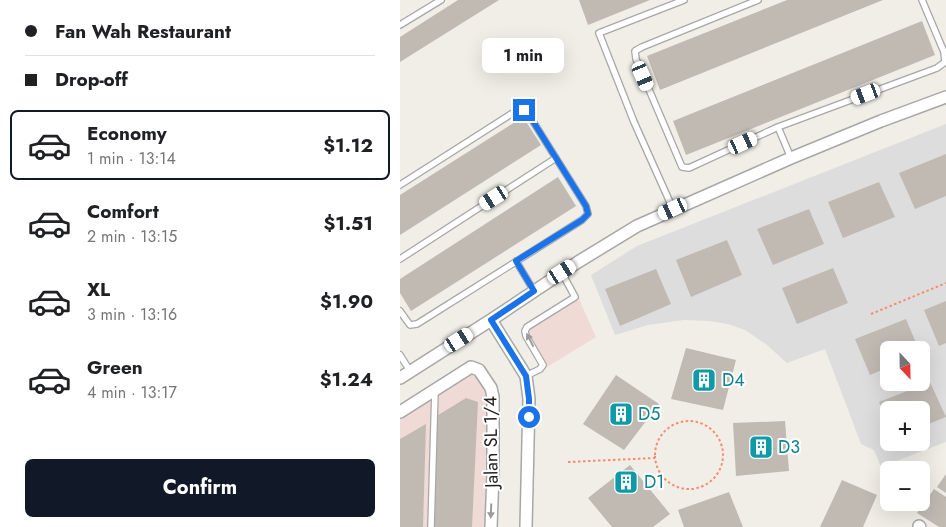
<!DOCTYPE html>
<meta charset="utf-8">
<style>
body{margin:0;font-family:Jost,sans-serif;background:#f2f2f2;color:#202124;height:100vh;display:flex;flex-direction:column;font-size:19px;white-space:nowrap}
*{box-sizing:border-box;margin:0}
p{font-size:16px;color:#757577}
.icon{flex:none;width:28px;height:28px;fill:none;stroke:currentColor;stroke-width:2;stroke-linecap:round;stroke-linejoin:round}
.map{position:relative;flex:1;overflow:hidden}
.drawer{display:flex;flex-direction:column;background:#fff;width:400px}
.drawer>*{flex:none}
.top-card{display:grid;align-content:center;height:110px;padding:0 25px;background:#fff}
.needle{width:32px;rotate:158deg}
.tools{position:absolute;left:480px;top:341px;display:grid;gap:10px}
.tools a{display:grid;place-items:center;width:50px;height:50px;border-radius:8px;background:#fff;box-shadow:0 5px 20px #0002;font-size:25px}
.end{position:absolute;width:22px;height:22px;margin:-11px;border:6px solid #1a73e8;background:#fff;box-shadow:0 0 0 2px #fff}
.from{border-radius:50%}
.bubble{position:absolute;height:35px;border-radius:8px;background:#fff;box-shadow:0 5px 20px #0002;font-size:16px;font-weight:700;line-height:35px;text-align:center}
.car{position:absolute;width:15px;height:30px;margin:-15px -8px;border-radius:6px;box-shadow:0 0 4px 1px #0007;background:linear-gradient(#fff 24%,#345 0 40%,#fff 0 76%,#345 0 86%,#fff 0)}
.top-card b{display:flex;align-items:center;gap:18px;height:48px;font-size:19px}
.top-card b+b{border-top:1px solid #e0e0e0}
.top-card i{width:12px;height:12px;background:#202124}
ul{padding:0;list-style:none}
li{display:flex;align-items:center;gap:15px;height:70px;margin:0 10px 8px;padding:0 15px;border:2px solid transparent;border-radius:8px}
li div{flex:1}
li b{display:block;font-size:19px}
li em{font-style:normal;font-weight:700}
li.selected{border-color:#111827}
li>.icon{width:45px;height:45px;stroke-width:1.5}
.button{display:flex;gap:10px;margin-top:auto;padding:10px 25px}
.button a{flex:1;height:58px;border-radius:8px;background:#111827;color:#fff;font-size:20px;font-weight:700;line-height:58px;text-align:center}
main{display:flex;flex:1;min-height:0}
.map>svg:first-child{display:block}
.residential{fill:#dedddd;fill-rule:evenodd}
.commercial{fill:#f0dad6}
.building{fill:#c1bab3}
.lines{fill:none;stroke-linecap:round;stroke-linejoin:round}
.service-casing{stroke:#a7a7a7;stroke-width:8}
.minor-casing{stroke:#a7a7a7;stroke-width:14}
.path{stroke:#f88b70;stroke-width:2;stroke-dasharray:2.5 2.5;stroke-linecap:butt}
.service{stroke:#fff;stroke-width:5.5}
.minor{stroke:#fff;stroke-width:11}
.oneway{fill:#9b9b9b}
.route{stroke:#1a73e8;stroke-width:6}
.labels{text-anchor:middle;stroke-width:4;stroke-linejoin:round;paint-order:stroke}
.culture-label{font-size:18px;fill:#0d838f;stroke:#fff;text-anchor:start}
.street-label{font-size:18px;fill:#202020;stroke:#fff}
</style>
<main>
<section class="drawer">
<div class="top-card">
<b><i class="from"></i>Fan Wah Restaurant</b>
<b><i></i>Drop-off</b>
</div>
<ul>
<li class="selected"><svg class="icon" aria-label="car" viewBox="0 0 24 24"><path d="M5 17H2v-5l4-1 3-4h7l3 4 3 1v5h-3M9 17h6M6 11h13"/><circle cx="7" cy="17" r="2"/><circle cx="17" cy="17" r="2"/></svg><div><b>Economy</b><p>1 min · 13:14</p></div><em>$1.12</em></li>
<li><svg class="icon" aria-label="car" viewBox="0 0 24 24"><path d="M5 17H2v-5l4-1 3-4h7l3 4 3 1v5h-3M9 17h6M6 11h13"/><circle cx="7" cy="17" r="2"/><circle cx="17" cy="17" r="2"/></svg><div><b>Comfort</b><p>2 min · 13:15</p></div><em>$1.51</em></li>
<li><svg class="icon" aria-label="car" viewBox="0 0 24 24"><path d="M5 17H2v-5l4-1 3-4h7l3 4 3 1v5h-3M9 17h6M6 11h13"/><circle cx="7" cy="17" r="2"/><circle cx="17" cy="17" r="2"/></svg><div><b>XL</b><p>3 min · 13:16</p></div><em>$1.90</em></li>
<li><svg class="icon" aria-label="car" viewBox="0 0 24 24"><path d="M5 17H2v-5l4-1 3-4h7l3 4 3 1v5h-3M9 17h6M6 11h13"/><circle cx="7" cy="17" r="2"/><circle cx="17" cy="17" r="2"/></svg><div><b>Green</b><p>4 min · 13:17</p></div><em>$1.24</em></li>
</ul>
<div class="button"><a>Confirm</a></div>
</section>
<div class="map">
<svg width="546" height="527" viewBox="0 0 546 527">
<rect width="100%" height="100%" fill="#f0eee6"/>
<path class="residential" d="M546,124V442L481,467L474,450L461,444L425,349L387,363L367,345L345,330L328,324L309,321L284,320L248,325L215,335L191,275L237,246ZM489,350H521V382H489ZM489,410H521V442H489Z"/>
<path class="commercial" d="M179,299L196,337L147,367L129,335V329Z
M72,372L76,374L88,394L85,527H0V418Z"/>
<path class="building" d="M58,0H99L0,62V37Z
M179,0H250L188,25Z
M387,0H483L260,90L247,56Z
M522,21L535,55L286,155L273,121Z
M123,117L141,145L0,235V195Z
M546,154V196L515,209L499,173Z
M158,177L176,206L11,311L0,293V279Z
M479,182L495,217L443,238L428,202Z
M409,209L424,244L373,265L357,229Z
M327,240L342,275L291,297L276,260Z
M433,268L448,303L397,324L382,288Z
M256,269L271,304L220,326L205,289Z
M546,301V343L539,346L524,310Z
M506,319L519,350H489V367L470,375L455,339Z
M286,348L336,360L323,410L271,399Z
M216,375L259,404L224,450L183,424Z
M530,382L546,417L521,427V410H489V424L479,402Z
M66,398L78,402L72,527H32L35,417Z
M385,421L389,471L336,476L333,423Z
M26,424L23,527H0V439Z
M230,465L270,514L253,527H212L188,498Z
M546,474V493L537,487Z
M442,480L477,495L463,527H420Z
M534,489L546,497V527H539L517,513Z
M329,492L343,527H284L278,510Z"/>
<g class="lines">
<g class="service-casing">
<path id="service" d="M358,0L242,47L235,51L236,59L282,167L289,168L378,127L537,68L545,62L544,52L522,0
M0,25L41,0
M378,127L391,158
M0,185L116,111L124,110L129,115L186,206L188,214L182,220L17,324L10,325L0,311
M273,209L234,122L199,33L284,0
M0,259L156,158
M116,261L134,291
M0,355L10,371
M126,376L140,369L143,365L126,336L125,331L127,327L175,297L162,273
M31,527L35,390"/>
</g>
<g class="minor-casing">
<path id="minor" d="M91,320L126,376L129,399L126,527
M0,378L91,320L178,262L237,226L391,158L481,121L546,97
M0,412L71,367L79,370L91,388L93,397V474L91,527
M519,526L520,527"/>
</g>
<path class="path" d="M471,314L546,283
M255 455a34 34 0 1 1 68 0a34 34 0 1 1-68 0Z
M168,462L255,458"/>
<use href="#service" class="service"/>
<use href="#minor" class="minor"/>
</g>
<defs><path id="oneway-solid" d="M-6-.8H1V-3.2L6.5 0L1 3.2V.8H-6Z" transform="scale(1.25)"/></defs>
<g class="oneway">
<use href="#oneway-solid" transform="translate(130 340) rotate(-117)"/>
<use href="#oneway-solid" transform="translate(91 511) rotate(92)"/>
</g>
<g class="lines">
<path class="route" d="M124,110L129,115L186,206L188,214L182,220L116,261L134,291L91,320L126,376L129,399V417"/>
</g>
<defs>
<g id="building-square" transform="scale(1.25)"><rect x="-9" y="-9" width="18" height="18" rx="4" fill="#0f9aa8" stroke="#fff"/><path d="M-4-6H4V6H1V3H-1V6H-4ZM-2.5-4.3h1.7v1.8h-1.7ZM.8-4.3h1.7v1.8H.8ZM-2.5-1h1.7V.8h-1.7ZM.8-1h1.7V.8H.8Z" fill="#fff"/></g>
</defs>
<g fill-rule="evenodd">
<use href="#building-square" x="304" y="380"/>
<use href="#building-square" x="221" y="414"/>
<use href="#building-square" x="361" y="447"/>
<use href="#building-square" x="226" y="482"/>
</g>
<g class="labels">
<g class="culture-label">
<text x="322" y="386">D4</text>
<text x="238" y="420">D5</text>
<text x="378" y="453">D3</text>
<text x="244" y="488">D1</text>
</g>
<g class="street-label">
<text transform="translate(91 442) rotate(-91)" y="6">Jalan SL 1/4</text>
</g>
</g>
</svg>
<div class="tools">
<a><svg class="needle" viewBox="-14 -14 28 28"><path d="M0-13l5 13h-10z" fill="#e53935"/><path d="M0 13l5-13h-10z" fill="#757577"/></svg></a>
<a>+</a>
<a>−</a>
</div>
<i class="end from" style="left:129px;top:417px"></i>
<i class="end" style="left:124px;top:110px"></i>
<div class="bubble" style="left:82px;top:38px;width:82px">1 min</div>
<i class="car" style="left:243px;top:76px;rotate:157deg"></i>
<i class="car" style="left:466px;top:94px;rotate:249deg"></i>
<i class="car" style="left:343px;top:143px;rotate:65deg"></i>
<i class="car" style="left:94px;top:198px;rotate:237deg"></i>
<i class="car" style="left:273px;top:209px;rotate:245deg"></i>
<i class="car" style="left:162px;top:272px;rotate:57deg"></i>
<i class="car" style="left:59px;top:340px;rotate:58deg"></i>
</div>
</main>
